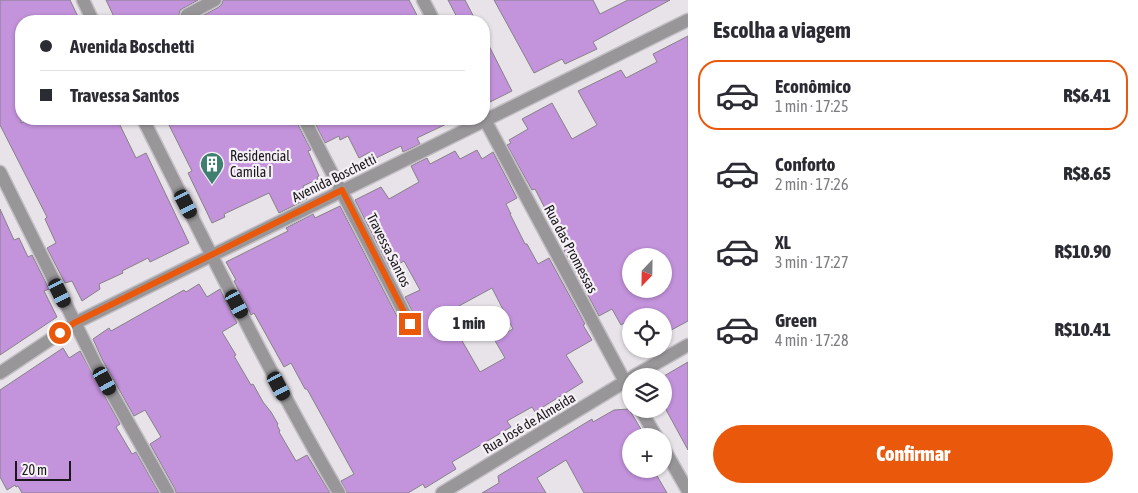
<!DOCTYPE html>
<html lang="pt">
<meta charset="utf-8">
<style>
body{margin:0;font-family:"Asap Condensed",sans-serif;background:#f7f7f7;color:#2b2b33;height:100vh;display:flex;flex-direction:column;font-size:19px;white-space:nowrap}
*{box-sizing:border-box;margin:0}
p{font-size:16px;color:#7c7c81}
.icon{flex:none;width:28px;height:28px;fill:none;stroke:currentColor;stroke-width:2;stroke-linecap:round;stroke-linejoin:round}
.map{position:relative;flex:1;overflow:hidden}
.side{display:flex;flex-direction:column;background:#fff;width:450px}
.side>*{flex:none}
.banner{position:absolute;left:15px;top:15px;width:475px;height:110px;border-radius:20px;box-shadow:0 1px 4px #0004;display:grid;align-content:center;height:110px;padding:0 25px;background:#fff}
.needle{width:32px;rotate:202deg}
.buttons{position:absolute;left:622px;top:248px;display:grid;gap:10px}
.buttons a{display:grid;place-items:center;width:50px;height:50px;border-radius:50%;background:#fff;box-shadow:0 1px 4px #0004;font-size:25px}
.scale{position:absolute;left:15px;bottom:12px;width:56px;box-sizing:border-box;padding-left:5px;border:2px solid #1a181a;border-top:0;font-size:14px;line-height:18px;white-space:nowrap;color:#1a181a;-webkit-text-stroke:4px #f4f0f6;paint-order:stroke}
.end{position:absolute;width:22px;height:22px;margin:-11px;border:6px solid #ea580c;background:#fff;box-shadow:0 0 0 2px #fff}
.from{border-radius:50%}
.bubble{position:absolute;height:35px;border-radius:18px;background:#fff;box-shadow:0 1px 4px #0004;font-size:16px;font-weight:800;line-height:35px;text-align:center}
.car{position:absolute;width:15px;height:30px;margin:-15px -8px;border-radius:6px;box-shadow:0 0 4px 1px #0007;background:linear-gradient(#222 24%,#8ab4d8 0 40%,#222 0 76%,#8ab4d8 0 86%,#222 0)}
.banner b{display:flex;align-items:center;gap:18px;height:48px;font-size:19px}
.banner b+b{border-top:1px solid #e1e1e2}
.banner i{width:12px;height:12px;background:#2b2b33}
ul{padding:0;list-style:none}
li{display:flex;align-items:center;gap:15px;height:70px;margin:0 10px 8px;padding:0 15px;border:2px solid transparent;border-radius:20px}
li div{flex:1}
li b{display:block;font-size:19px}
li em{font-style:normal;font-weight:800}
li.current{border-color:#ea580c}
li>.icon{width:45px;height:45px;stroke-width:1.5}
h2{padding:0 25px;font-size:22px;line-height:60px}
.cta{display:flex;gap:10px;margin-top:auto;padding:10px 25px}
.cta a{flex:1;height:58px;border-radius:30px;background:#ea580c;color:#fff;font-size:20px;font-weight:800;line-height:58px;text-align:center}
main{display:flex;flex:1;min-height:0}
.map>svg:first-child{display:block}
.building{fill:#c393dc;stroke:#868287;fill-rule:evenodd}
.lines{fill:none;stroke-linecap:round;stroke-linejoin:round}
.minor-casing{stroke:#c2bec4;stroke-width:15}
.minor{stroke:#989699;stroke-width:12}
.route{stroke:#ea580c;stroke-width:6}
.labels{text-anchor:middle;stroke-width:4.5;stroke-linejoin:round;paint-order:stroke}
.poi-label{font-size:14px;fill:#1a181a;stroke:#f4f0f6;text-anchor:start}
.street-label{font-size:14px;fill:#1a181a;stroke:#f4f0f6}
</style>
<main>
<div class="map">
<svg width="688" height="493" viewBox="0 0 688 493">
<rect width="100%" height="100%" fill="#e7e3e9"/>
<path class="building" d="M0,0H70L80,21H21V123L30,119H117L136,158L146,153L189,243L150,262L148,258L122,271L123,273L99,284L100,289L82,301L72,281L65,283L47,248L56,243L45,219L47,217L0,125Z
M106,0H198L180,10L179,15L182,21H116Z
M223,0H409L420,21H193L219,7L222,4Z
M448,0H465L476,21H459Z
M494,0H593L600,14L628,0H670L593,42L597,49L565,64L562,59L534,73Z
M484,36L512,91L484,105Z
M688,36V321L664,334V316H632L631,314V319L621,325L612,309L599,316L564,250L566,249L535,189L532,190L507,145L511,143L509,140L528,129L522,119L552,103L572,139L597,125L578,91L621,70L626,78L657,62L653,54ZM631,256H664V289H631Z
M166,119H296L297,123L311,150L308,151L319,176L317,177L318,179L303,186L307,199L279,213L269,193L224,214L225,217L212,223L188,173L192,171Z
M313,119H457L417,138L420,144L403,152L401,146L374,159L370,152L359,158L348,136L340,140L339,136L325,143Z
M477,150L482,159L493,152L517,198L506,204L511,214H510L525,244H527L538,264L549,258L585,324L583,325L592,340L566,355L583,382L535,412L532,407L507,421L511,427L452,462L456,469L425,488L423,484L408,493H347L341,481L354,474L307,389H305L291,363L284,367L254,313L251,315L234,281L236,280L226,262L288,231L286,228L313,214L315,218L340,206L403,328L406,331H413L417,328V321L405,297L420,290L404,261L390,269L355,200L381,187L389,199L419,182L411,166L427,158L430,164L455,151L460,159ZM492,288L513,329L494,339L505,358L480,372L446,313Z
M0,209L14,240L19,238L28,257L32,255L49,289L44,291L57,317L0,355Z
M199,284L207,297L220,289L237,323L222,332L236,355L234,356L251,385L253,384L263,402L271,412L278,424L277,425L280,431L279,432L296,461L307,455L330,493H176L175,489L150,444L161,437L145,410L134,416L103,361L93,339L109,328L111,331L184,290L186,292Z
M63,348L69,358L80,351L120,424L116,427L132,454L136,452L159,493H22L18,486L16,487L15,485L7,490L0,477V390Z
M688,362V450L664,406V376Z
M629,409L645,436H631V469H653L667,493H584L566,460L537,478L546,493H482L499,483L498,476L592,419L593,422L614,410Z"/>
<g class="lines">
<g class="minor-casing">
<path id="minor" d="M83,0L93,21
M423,0L434,21
M187,15L215,0
M484,118L631,393
M143,119C206,244 268,371 339,493
M304,119L410,324
M0,172L96,365L168,493
M0,373L75,323L688,20
M634,376L688,345
M640,409L656,436
M664,449L688,491
M442,493L631,378"/>
</g>
<use href="#minor" class="minor"/>
</g>
<g class="lines">
<path class="route" d="M60,333L74,323L342,190L410,324"/>
</g>
<defs>
<g id="building-pin" transform="scale(1.25)"><path d="M0 17L-7.5 6A9.5 9.5 0 1 1 7.5 6Z" fill="#3e7f6f" stroke="#f4f0f6"/><path d="M-4-6H4V6H1V3H-1V6H-4ZM-2.5-4.3h1.7v1.8h-1.7ZM.8-4.3h1.7v1.8H.8ZM-2.5-1h1.7V.8h-1.7ZM.8-1h1.7V.8H.8Z" fill="#fff"/></g>
</defs>
<g fill-rule="evenodd">
<use href="#building-pin" x="212" y="164"/>
</g>
<g class="labels">
<g class="poi-label">
<text x="230" y="161">Residencial<tspan x="230" dy="16">Camila I</tspan></text>
</g>
<g class="street-label">
<text transform="translate(334 178) rotate(-26)" y="5">Avenida Boschetti</text>
<text transform="translate(571 249) rotate(62)" y="5">Rua das Promessas</text>
<text transform="translate(389 250) rotate(63)" y="5">Travessa Santos</text>
<text transform="translate(529 423) rotate(-31)" y="5">Rua José de Almeida</text>
</g>
</g>
</svg>
<div class="buttons">
<a><svg class="needle" viewBox="-14 -14 28 28"><path d="M0-13l5 13h-10z" fill="#e53935"/><path d="M0 13l5-13h-10z" fill="#7c7c81"/></svg></a>
<a><svg class="icon" aria-label="locate" viewBox="0 0 24 24"><circle cx="12" cy="12" r="6"/><path d="M12 2v4M12 18v4M2 12h4M18 12h4"/></svg></a>
<a><svg class="icon" aria-label="layers" viewBox="0 0 24 24"><path d="M12 4l9 5-9 5-9-5zM3 14l9 5 9-5"/></svg></a>
<a>+</a>
</div>
<div class="scale">20 m</div>
<i class="end from" style="left:60px;top:333px"></i>
<i class="end" style="left:410px;top:324px"></i>
<div class="bubble" style="left:428px;top:306px;width:82px">1 min</div>
<i class="car" style="left:186px;top:204px;rotate:153deg"></i>
<i class="car" style="left:60px;top:293px;rotate:154deg"></i>
<i class="car" style="left:237px;top:304px;rotate:152deg"></i>
<i class="car" style="left:105px;top:381px;rotate:151deg"></i>
<i class="car" style="left:279px;top:386px;rotate:152deg"></i>
<div class="banner">
<b><i class="from"></i>Avenida Boschetti</b>
<b><i></i>Travessa Santos</b>
</div>
</div>
<section class="side">
<h2>Escolha a viagem</h2>
<ul>
<li class="current"><svg class="icon" aria-label="car" viewBox="0 0 24 24"><path d="M5 17H2v-5l4-1 3-4h7l3 4 3 1v5h-3M9 17h6M6 11h13"/><circle cx="7" cy="17" r="2"/><circle cx="17" cy="17" r="2"/></svg><div><b>Econômico</b><p>1 min · 17:25</p></div><em>R$6.41</em></li>
<li><svg class="icon" aria-label="car" viewBox="0 0 24 24"><path d="M5 17H2v-5l4-1 3-4h7l3 4 3 1v5h-3M9 17h6M6 11h13"/><circle cx="7" cy="17" r="2"/><circle cx="17" cy="17" r="2"/></svg><div><b>Conforto</b><p>2 min · 17:26</p></div><em>R$8.65</em></li>
<li><svg class="icon" aria-label="car" viewBox="0 0 24 24"><path d="M5 17H2v-5l4-1 3-4h7l3 4 3 1v5h-3M9 17h6M6 11h13"/><circle cx="7" cy="17" r="2"/><circle cx="17" cy="17" r="2"/></svg><div><b>XL</b><p>3 min · 17:27</p></div><em>R$10.90</em></li>
<li><svg class="icon" aria-label="car" viewBox="0 0 24 24"><path d="M5 17H2v-5l4-1 3-4h7l3 4 3 1v5h-3M9 17h6M6 11h13"/><circle cx="7" cy="17" r="2"/><circle cx="17" cy="17" r="2"/></svg><div><b>Green</b><p>4 min · 17:28</p></div><em>R$10.41</em></li>
</ul>
<div class="cta"><a>Confirmar</a></div>
</section>
</main>
